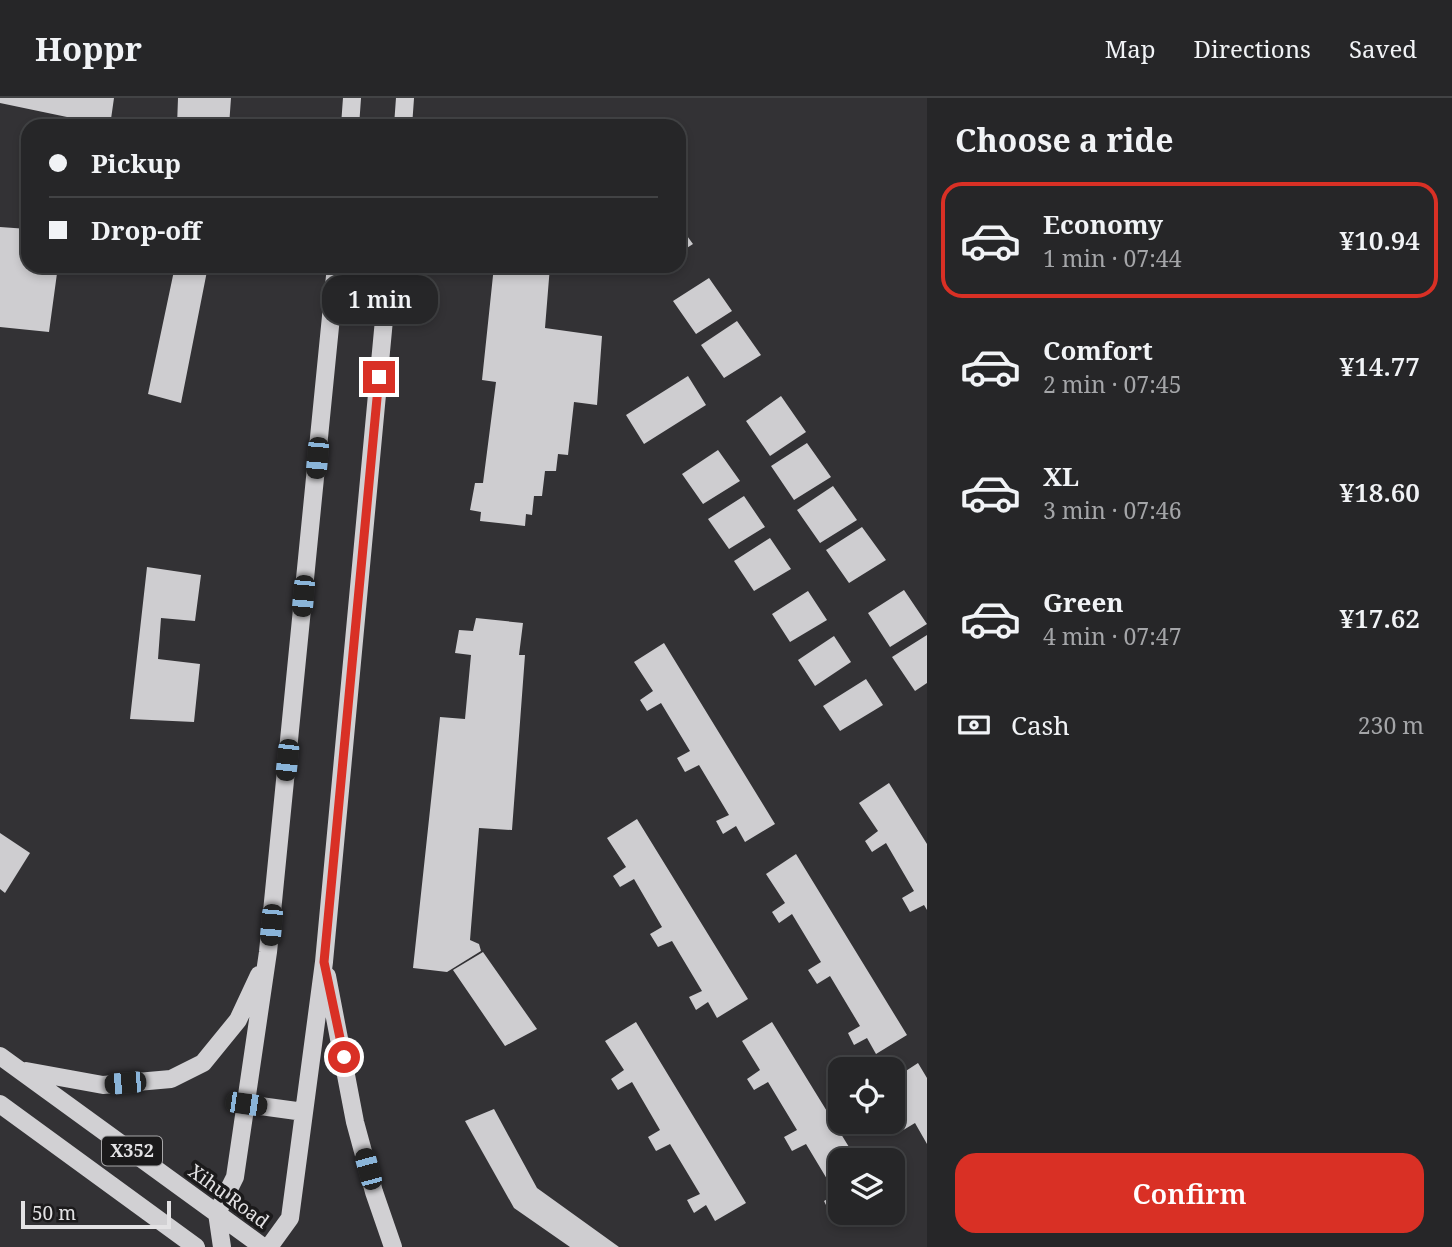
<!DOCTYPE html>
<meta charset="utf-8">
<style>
body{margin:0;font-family:"Noto Serif",serif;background:#2e2e30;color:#f1f3f6;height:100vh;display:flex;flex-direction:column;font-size:26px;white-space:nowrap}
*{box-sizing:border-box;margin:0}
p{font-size:23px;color:#a4a5a8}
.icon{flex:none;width:38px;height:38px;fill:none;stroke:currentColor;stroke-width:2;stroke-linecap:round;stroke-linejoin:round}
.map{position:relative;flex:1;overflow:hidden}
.side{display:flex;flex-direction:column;background:#262628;width:525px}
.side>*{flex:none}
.top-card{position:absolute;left:21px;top:21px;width:665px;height:154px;border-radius:21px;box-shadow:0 4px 10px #0003,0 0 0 2px #424345;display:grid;align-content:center;height:154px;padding:0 28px;background:#262628}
.fabs{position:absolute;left:828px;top:959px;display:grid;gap:14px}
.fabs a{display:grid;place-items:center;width:77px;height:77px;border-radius:14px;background:#262628;box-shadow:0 4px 10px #0003,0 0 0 2px #424345;font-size:35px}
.scale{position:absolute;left:21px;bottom:18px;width:150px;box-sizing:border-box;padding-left:7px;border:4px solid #e3e2e4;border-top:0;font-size:19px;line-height:24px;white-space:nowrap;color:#e3e2e4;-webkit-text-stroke:5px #1b1a1b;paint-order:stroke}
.end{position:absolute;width:32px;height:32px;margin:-16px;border:9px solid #d93025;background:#fff;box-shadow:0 0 0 4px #fff}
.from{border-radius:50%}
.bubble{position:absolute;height:49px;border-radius:21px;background:#262628;box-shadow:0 4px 10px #0003,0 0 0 2px #424345;font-size:23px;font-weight:600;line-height:49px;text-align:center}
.car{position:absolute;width:21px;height:42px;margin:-21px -10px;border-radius:9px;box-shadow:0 0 5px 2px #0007;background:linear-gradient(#222 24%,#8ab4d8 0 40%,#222 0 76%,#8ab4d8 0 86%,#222 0)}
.top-card b{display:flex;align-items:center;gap:24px;height:66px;font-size:26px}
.top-card b+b{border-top:2px solid #424345}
.top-card i{width:18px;height:18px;background:#f1f3f6}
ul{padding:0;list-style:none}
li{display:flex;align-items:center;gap:21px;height:116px;margin:0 14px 10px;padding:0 14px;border:4px solid transparent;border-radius:21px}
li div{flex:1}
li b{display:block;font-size:26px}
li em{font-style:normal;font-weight:600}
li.current{border-color:#d93025}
li>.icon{width:63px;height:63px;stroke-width:1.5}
h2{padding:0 28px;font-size:32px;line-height:84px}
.pay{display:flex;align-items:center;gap:18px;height:77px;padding:0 28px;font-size:26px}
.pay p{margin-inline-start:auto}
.primary-button{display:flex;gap:14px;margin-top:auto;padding:14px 28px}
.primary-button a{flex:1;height:80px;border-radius:21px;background:#d93025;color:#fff;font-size:28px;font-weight:600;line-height:80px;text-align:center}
header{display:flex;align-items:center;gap:42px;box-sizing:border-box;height:98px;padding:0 35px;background:#262628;border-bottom:2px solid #424345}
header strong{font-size:33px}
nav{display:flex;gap:38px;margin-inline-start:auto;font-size:24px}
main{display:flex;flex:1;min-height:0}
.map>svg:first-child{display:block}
.building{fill:#cecdd0}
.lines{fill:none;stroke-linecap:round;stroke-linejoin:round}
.major{stroke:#d1d0d3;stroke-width:18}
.route{stroke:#d93025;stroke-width:9}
.labels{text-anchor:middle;stroke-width:7;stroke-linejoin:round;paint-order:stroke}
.shield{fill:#1b1a1b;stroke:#a7a6a8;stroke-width:2}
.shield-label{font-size:18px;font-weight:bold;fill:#e3e2e4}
.street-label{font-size:19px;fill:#e3e2e4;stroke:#1b1a1b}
</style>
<header>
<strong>Hoppr</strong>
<nav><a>Map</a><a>Directions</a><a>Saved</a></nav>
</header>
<main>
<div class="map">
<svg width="927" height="1149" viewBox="0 0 927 1149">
<rect width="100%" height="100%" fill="#333235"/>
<path class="building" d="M0,0H114L110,28L0,5Z
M178,0H231L229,28H177Z
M679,127L693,146L679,155Z
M0,129L28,131V168H58L49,234L0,229Z
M175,168H208L181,305L148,296Z
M494,168H550L545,230L602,238L597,307L574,304L568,357L558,356L556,373H545L542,398H534L532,417L526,416L525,428L480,423L481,414L470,412L475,385H483L496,284L482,282Z
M709,180L732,213L696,236L673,203Z
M737,223L761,257L724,280L701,247Z
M688,278L706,307L644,346L626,317Z
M781,298L806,334L770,358L746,323Z
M807,345L831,379L794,402L771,368Z
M718,352L740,383L703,406L682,376Z
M833,388L857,422L820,445L797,412Z
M744,398L765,429L729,451L708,421Z
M862,429L886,462L849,485L826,452Z
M770,440L791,471L754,493L734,463Z
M147,469L201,477L195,523L161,520L158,561L200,566L194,624L130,621Z
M904,492L927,526L890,549L868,515Z
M808,493L827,522L790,544L772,516Z
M476,520L523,525L519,557H525L512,732L479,730L470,842L479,846L481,853L447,874L413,870L440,619L465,621L471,557L455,555L459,532L473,533Z
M927,537V585L915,593L892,559Z
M834,538L851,564L815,588L798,562Z
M664,545L775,726L745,744L736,728L723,736L716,723L729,717L699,667L685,674L677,660L690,653L661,605L647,613L640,602L653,593L634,564Z
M866,581L883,607L840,633L823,608Z
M889,685L927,746V812L924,807L910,814L902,800L914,793L886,745L872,754L865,743L878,733L859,705Z
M637,721L748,901L717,920L708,904L696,912L689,899L702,893L672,843L658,849L650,836L662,829L634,781L620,789L613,778L626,769L607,740Z
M0,735L30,755L5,795L0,791Z
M796,756L907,937L876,956L867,940L854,947L848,935L860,928L830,878L817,886L808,872L821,864L792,816L779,825L772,814L785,805L766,776Z
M483,854L537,931L505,948L453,872Z
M636,924L746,1105L715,1123L706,1107L694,1115L687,1102L700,1096L670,1046L656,1053L648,1039L660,1032L632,984L618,992L611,981L624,972L605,943Z
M772,924L857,1062H840V1109L830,1115L824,1103L836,1096L806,1046L792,1053L784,1039L797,1032L768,984L754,992L747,981L760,972L742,943Z
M918,965L927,980V1046L915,1025L900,1034L893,1023L907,1013L892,992V982Z
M494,1011L537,1090L619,1149H570L514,1110L465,1023Z
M847,1115H866L852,1123Z"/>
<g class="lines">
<path class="major" d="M350,28L352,0
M403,28L405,0
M327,878L355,1024L374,1094L393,1149
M0,958L263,1149
M26,973L103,987L171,981L203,965L238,922L259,877
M0,1006L196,1149
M246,1006L304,1014
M222,1149L217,1115L235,1079L268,854L336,168
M269,1149L290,1120L324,864L389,168"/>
</g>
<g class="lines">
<path class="route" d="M344,959L324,864L379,279"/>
</g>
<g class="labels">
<rect class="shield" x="102" y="1038.5" width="60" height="29" rx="5"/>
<g class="shield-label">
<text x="132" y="1059">X352</text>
</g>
<g class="street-label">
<text transform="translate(229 1098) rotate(36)" y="7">Xihu Road</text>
</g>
</g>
</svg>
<div class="fabs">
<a><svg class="icon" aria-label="locate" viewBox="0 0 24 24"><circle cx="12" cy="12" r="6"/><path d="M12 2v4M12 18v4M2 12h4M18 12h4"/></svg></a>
<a><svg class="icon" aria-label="layers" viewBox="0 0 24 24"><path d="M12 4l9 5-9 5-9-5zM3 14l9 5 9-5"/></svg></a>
</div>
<div class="scale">50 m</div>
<i class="end from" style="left:344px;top:959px"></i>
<i class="end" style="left:379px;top:279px"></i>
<div class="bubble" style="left:322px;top:177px;width:116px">1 min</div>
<i class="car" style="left:317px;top:360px;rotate:185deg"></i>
<i class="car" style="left:303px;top:498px;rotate:185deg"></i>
<i class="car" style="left:287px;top:662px;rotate:186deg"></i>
<i class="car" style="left:271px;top:827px;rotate:185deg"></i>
<i class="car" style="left:125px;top:985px;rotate:265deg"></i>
<i class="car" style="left:246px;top:1006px;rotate:98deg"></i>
<i class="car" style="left:368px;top:1071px;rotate:345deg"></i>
<div class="top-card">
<b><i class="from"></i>Pickup</b>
<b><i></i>Drop-off</b>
</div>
</div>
<section class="side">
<h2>Choose a ride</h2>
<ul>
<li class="current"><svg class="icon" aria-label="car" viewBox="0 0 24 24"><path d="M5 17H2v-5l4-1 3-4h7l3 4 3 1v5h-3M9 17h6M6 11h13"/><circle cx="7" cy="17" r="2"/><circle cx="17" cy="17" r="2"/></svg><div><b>Economy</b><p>1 min · 07:44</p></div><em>¥10.94</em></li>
<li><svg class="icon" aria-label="car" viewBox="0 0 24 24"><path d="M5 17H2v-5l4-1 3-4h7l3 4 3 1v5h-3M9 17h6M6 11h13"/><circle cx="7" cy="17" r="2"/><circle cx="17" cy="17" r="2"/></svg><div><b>Comfort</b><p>2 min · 07:45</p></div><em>¥14.77</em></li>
<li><svg class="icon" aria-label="car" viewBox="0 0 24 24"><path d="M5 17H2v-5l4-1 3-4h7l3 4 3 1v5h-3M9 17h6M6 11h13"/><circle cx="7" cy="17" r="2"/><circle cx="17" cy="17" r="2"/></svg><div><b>XL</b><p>3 min · 07:46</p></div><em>¥18.60</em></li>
<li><svg class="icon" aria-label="car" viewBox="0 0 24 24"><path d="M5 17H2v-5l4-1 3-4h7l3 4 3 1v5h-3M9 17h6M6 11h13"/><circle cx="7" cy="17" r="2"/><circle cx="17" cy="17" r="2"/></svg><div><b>Green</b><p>4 min · 07:47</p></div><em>¥17.62</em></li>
</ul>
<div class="pay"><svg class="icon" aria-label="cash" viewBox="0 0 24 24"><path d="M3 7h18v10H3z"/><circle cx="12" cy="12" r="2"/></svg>Cash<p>230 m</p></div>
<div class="primary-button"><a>Confirm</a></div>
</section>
</main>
